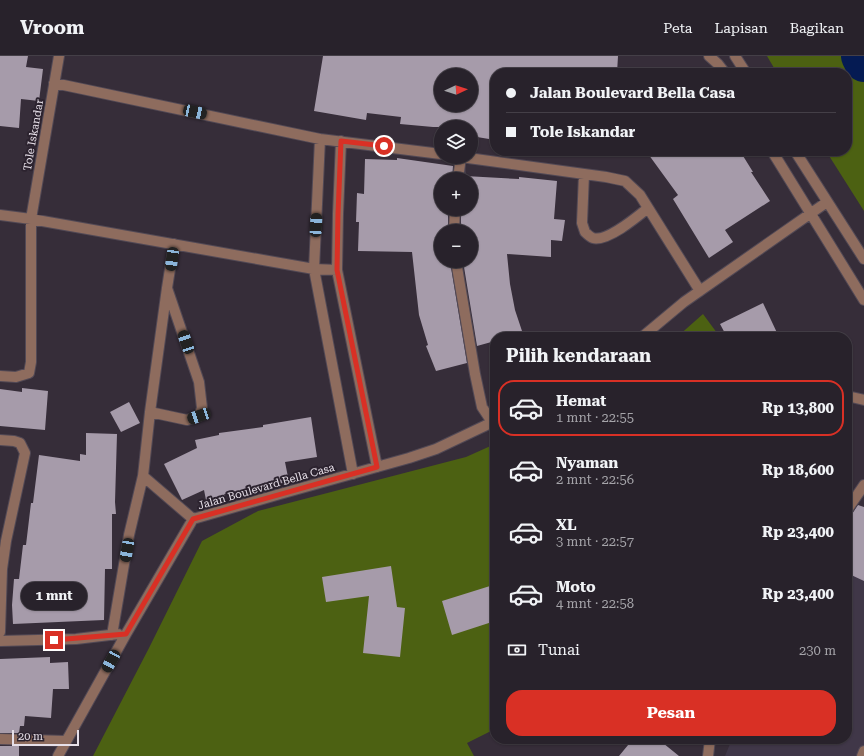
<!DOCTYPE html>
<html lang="id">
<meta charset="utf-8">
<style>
body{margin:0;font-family:"Roboto Serif",serif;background:#342f37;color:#f1f3f6;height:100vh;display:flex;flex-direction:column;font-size:15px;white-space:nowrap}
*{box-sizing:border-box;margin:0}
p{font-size:13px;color:#a5a4a9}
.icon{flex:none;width:22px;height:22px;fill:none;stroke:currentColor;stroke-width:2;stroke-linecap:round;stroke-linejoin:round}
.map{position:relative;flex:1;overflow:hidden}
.drawer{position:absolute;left:490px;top:276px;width:362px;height:412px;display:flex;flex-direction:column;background:#28222b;border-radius:16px;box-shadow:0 1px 3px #0004,0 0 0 1px #443f47}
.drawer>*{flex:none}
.guide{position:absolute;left:490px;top:12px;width:362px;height:88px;border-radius:16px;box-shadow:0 1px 3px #0004,0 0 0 1px #443f47;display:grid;align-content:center;height:88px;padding:0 16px;background:#28222b}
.needle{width:26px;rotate:86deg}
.fabs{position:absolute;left:434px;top:12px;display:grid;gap:8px}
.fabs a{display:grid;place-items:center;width:44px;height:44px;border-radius:50%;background:#28222b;box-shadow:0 1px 3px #0004,0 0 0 1px #443f47;font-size:20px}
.scale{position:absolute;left:12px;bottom:10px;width:67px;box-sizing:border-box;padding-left:4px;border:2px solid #e6dfe8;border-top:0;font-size:11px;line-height:14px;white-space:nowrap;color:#e6dfe8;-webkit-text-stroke:3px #2c232f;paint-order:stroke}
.end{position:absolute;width:18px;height:18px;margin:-9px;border:5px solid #d93025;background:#fff;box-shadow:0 0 0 2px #fff}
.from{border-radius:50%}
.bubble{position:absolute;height:28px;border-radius:14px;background:#28222b;box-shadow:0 1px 3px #0004,0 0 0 1px #443f47;font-size:13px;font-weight:700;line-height:28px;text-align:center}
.car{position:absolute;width:12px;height:24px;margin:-12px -6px;border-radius:5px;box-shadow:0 0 3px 1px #0007;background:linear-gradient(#222 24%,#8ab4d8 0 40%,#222 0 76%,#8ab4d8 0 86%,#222 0)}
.guide b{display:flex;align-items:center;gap:14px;height:38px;font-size:15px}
.guide b+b{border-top:1px solid #443f47}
.guide i{width:10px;height:10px;background:#f1f3f6}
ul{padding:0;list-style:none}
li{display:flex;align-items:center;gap:12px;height:56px;margin:0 8px 6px;padding:0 8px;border:2px solid transparent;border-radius:16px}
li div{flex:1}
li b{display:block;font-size:15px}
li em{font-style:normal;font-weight:700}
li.current{border-color:#d93025}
li>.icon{width:36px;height:36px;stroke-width:1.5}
h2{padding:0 16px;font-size:18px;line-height:48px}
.pay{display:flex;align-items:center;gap:10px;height:44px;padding:0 16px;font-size:15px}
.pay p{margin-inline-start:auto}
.primary-button{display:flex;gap:8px;margin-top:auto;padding:8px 16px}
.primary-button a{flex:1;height:46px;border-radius:16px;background:#d93025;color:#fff;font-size:16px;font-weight:700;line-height:46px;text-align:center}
header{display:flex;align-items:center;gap:24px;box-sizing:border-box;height:56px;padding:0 20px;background:#28222b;border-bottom:1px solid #443f47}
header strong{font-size:19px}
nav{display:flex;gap:22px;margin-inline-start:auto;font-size:14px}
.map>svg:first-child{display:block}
.commercial{fill:#403748}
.green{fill:#4c6112}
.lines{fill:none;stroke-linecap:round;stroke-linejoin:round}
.river{stroke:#051b53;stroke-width:40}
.building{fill:#a69baa;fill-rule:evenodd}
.minor-casing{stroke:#524955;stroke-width:12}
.minor{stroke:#8e6c5e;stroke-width:10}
.route{stroke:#d93025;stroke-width:5}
.labels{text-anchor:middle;stroke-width:4;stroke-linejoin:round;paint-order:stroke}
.street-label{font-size:11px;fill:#e6dfe8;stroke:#2c232f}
</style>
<header>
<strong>Vroom</strong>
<nav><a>Peta</a><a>Lapisan</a><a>Bagikan</a></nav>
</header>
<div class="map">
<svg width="864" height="700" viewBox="0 0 864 700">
<rect width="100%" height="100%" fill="#362d39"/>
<path class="commercial" d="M864,457V700H725L732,683H847V483Z"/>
<path class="green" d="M767,0H864V155L826,95H847V17H777Z
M703,258L720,281H677Z
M495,388V673L467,687L474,700H93L149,592L202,485L258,455L466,401Z"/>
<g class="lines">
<path class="river" d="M861,0L864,6"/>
</g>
<path class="building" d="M0,0H28L26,11L43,13L39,45L21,43L19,72L0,70Z
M323,0H618L617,17H495V84L471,80V71H433L400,68L401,61L367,57L366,64L314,55ZM441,19H471V49H441Z
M646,95H740L753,116H751L770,145L725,174L733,186L709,202L673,143L678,139Z
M397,102L453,110L452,123H441V153H448V175H441V205H450L467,307L436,315L426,290L428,289L419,259L412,196L358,195L359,166H356L357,137L364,138L365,103L397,104Z
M466,112L465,120L519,123V121L557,125L554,163L565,164L562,185L551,184V201L507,198L510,228L515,254L524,281H495V285L477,290L463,205H471V175H461V153H471V123H465Z
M763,247L779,281H727L720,268Z
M22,332L48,335L45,374L0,370V333L22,336Z
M129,346L140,367L121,376L110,356Z
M311,361L317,401L285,406L289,426L266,430L267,432L224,438L225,440L206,444L204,434L182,444L164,408L197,392L195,384L219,379V377L263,371V369Z
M86,377L117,378L115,446L116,458H112V513H105L104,564L13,568L12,549L14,523H19L23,489H26L31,447H33L39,399L80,405V398L86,399Z
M858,449L864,451V525L847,517V460L852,458Z
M391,510L397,551L405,552L400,601L363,597L369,540L326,546L322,521Z
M490,530L495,547V565L452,579L442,545Z
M50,601V607L68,606L69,633H53L51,662L25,660L24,670H20L19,677H0V603Z
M633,683H658L679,700H619Z
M0,690H19V700H0Z"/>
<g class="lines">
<g class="minor-casing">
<path id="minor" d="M709,0L718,8L725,17
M735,0L746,17
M54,27L320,83L441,98
M320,83L314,213L353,418
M341,85L338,158L337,214L377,411
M772,95L864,244
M795,95L864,203
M461,101L606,121L625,125L640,139L700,235
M584,118L582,167L585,176C587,178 590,181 593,182C607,186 637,161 648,152
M458,123L461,101
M0,159L31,163L314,213L337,214
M454,175L455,153
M456,205L475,318L482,351L492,366
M167,232L150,356L187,364L199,360L202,352L199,326L167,232L174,188
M642,281L684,246L827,146
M0,320L16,321L29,317L31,306V163L59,0
M847,340L864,344
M0,384L14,385L20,387L25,397L6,485L2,513L0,576
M143,420L150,356
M847,454L864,429
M112,579L129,479L143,420L193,463
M0,585L76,583L118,578
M0,683L66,685
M58,700L126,578L193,463L280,438L409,402L436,393L495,365
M708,700L710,683
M862,700L864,695"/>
</g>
<use href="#minor" class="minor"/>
</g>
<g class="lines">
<path class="route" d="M54,584L126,578L193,463L377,411L337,214L338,158L341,85L384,90"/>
</g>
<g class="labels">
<g class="street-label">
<text transform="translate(33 79) rotate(-80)" y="4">Tole Iskandar</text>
<text transform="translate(266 430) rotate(-16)" y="4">Jalan Boulevard Bella Casa</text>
</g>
</g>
</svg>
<div class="fabs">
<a><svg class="needle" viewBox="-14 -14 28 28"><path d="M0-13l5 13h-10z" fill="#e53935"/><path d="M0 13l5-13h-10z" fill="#a5a4a9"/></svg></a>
<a><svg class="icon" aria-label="layers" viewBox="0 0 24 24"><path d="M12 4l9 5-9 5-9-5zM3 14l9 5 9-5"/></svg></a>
<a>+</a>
<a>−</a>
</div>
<div class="scale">20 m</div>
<i class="end from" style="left:384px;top:90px"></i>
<i class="end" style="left:54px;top:584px"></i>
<div class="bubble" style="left:21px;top:526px;width:66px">1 mnt</div>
<i class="car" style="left:195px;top:56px;rotate:102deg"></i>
<i class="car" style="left:316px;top:169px;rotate:3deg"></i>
<i class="car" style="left:172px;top:203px;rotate:188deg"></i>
<i class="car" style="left:186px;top:286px;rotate:341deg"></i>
<i class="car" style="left:199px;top:360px;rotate:251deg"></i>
<i class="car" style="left:127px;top:494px;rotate:190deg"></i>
<i class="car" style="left:111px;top:605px;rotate:209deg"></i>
<div class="guide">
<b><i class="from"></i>Jalan Boulevard Bella Casa</b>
<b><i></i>Tole Iskandar</b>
</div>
<section class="drawer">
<h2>Pilih kendaraan</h2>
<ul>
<li class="current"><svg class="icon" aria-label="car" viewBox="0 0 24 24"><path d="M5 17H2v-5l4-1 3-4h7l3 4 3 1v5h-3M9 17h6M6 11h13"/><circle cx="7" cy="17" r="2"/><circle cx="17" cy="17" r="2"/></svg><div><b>Hemat</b><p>1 mnt · 22:55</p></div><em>Rp 13,800</em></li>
<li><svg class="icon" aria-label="car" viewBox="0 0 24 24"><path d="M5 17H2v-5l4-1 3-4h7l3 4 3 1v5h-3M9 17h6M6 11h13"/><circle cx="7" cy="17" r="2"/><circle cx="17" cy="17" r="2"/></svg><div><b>Nyaman</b><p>2 mnt · 22:56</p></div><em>Rp 18,600</em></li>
<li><svg class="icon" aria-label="car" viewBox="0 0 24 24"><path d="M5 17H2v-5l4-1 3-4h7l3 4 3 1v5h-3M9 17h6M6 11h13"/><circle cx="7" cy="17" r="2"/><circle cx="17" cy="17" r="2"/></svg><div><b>XL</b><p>3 mnt · 22:57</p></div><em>Rp 23,400</em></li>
<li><svg class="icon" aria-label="car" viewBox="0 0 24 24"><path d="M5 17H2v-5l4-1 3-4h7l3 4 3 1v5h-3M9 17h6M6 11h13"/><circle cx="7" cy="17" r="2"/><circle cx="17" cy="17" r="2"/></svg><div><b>Moto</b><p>4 mnt · 22:58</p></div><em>Rp 23,400</em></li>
</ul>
<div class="pay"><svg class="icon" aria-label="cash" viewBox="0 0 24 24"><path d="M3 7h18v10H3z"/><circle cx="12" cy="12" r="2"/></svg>Tunai<p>230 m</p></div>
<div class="primary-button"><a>Pesan</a></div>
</section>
</div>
